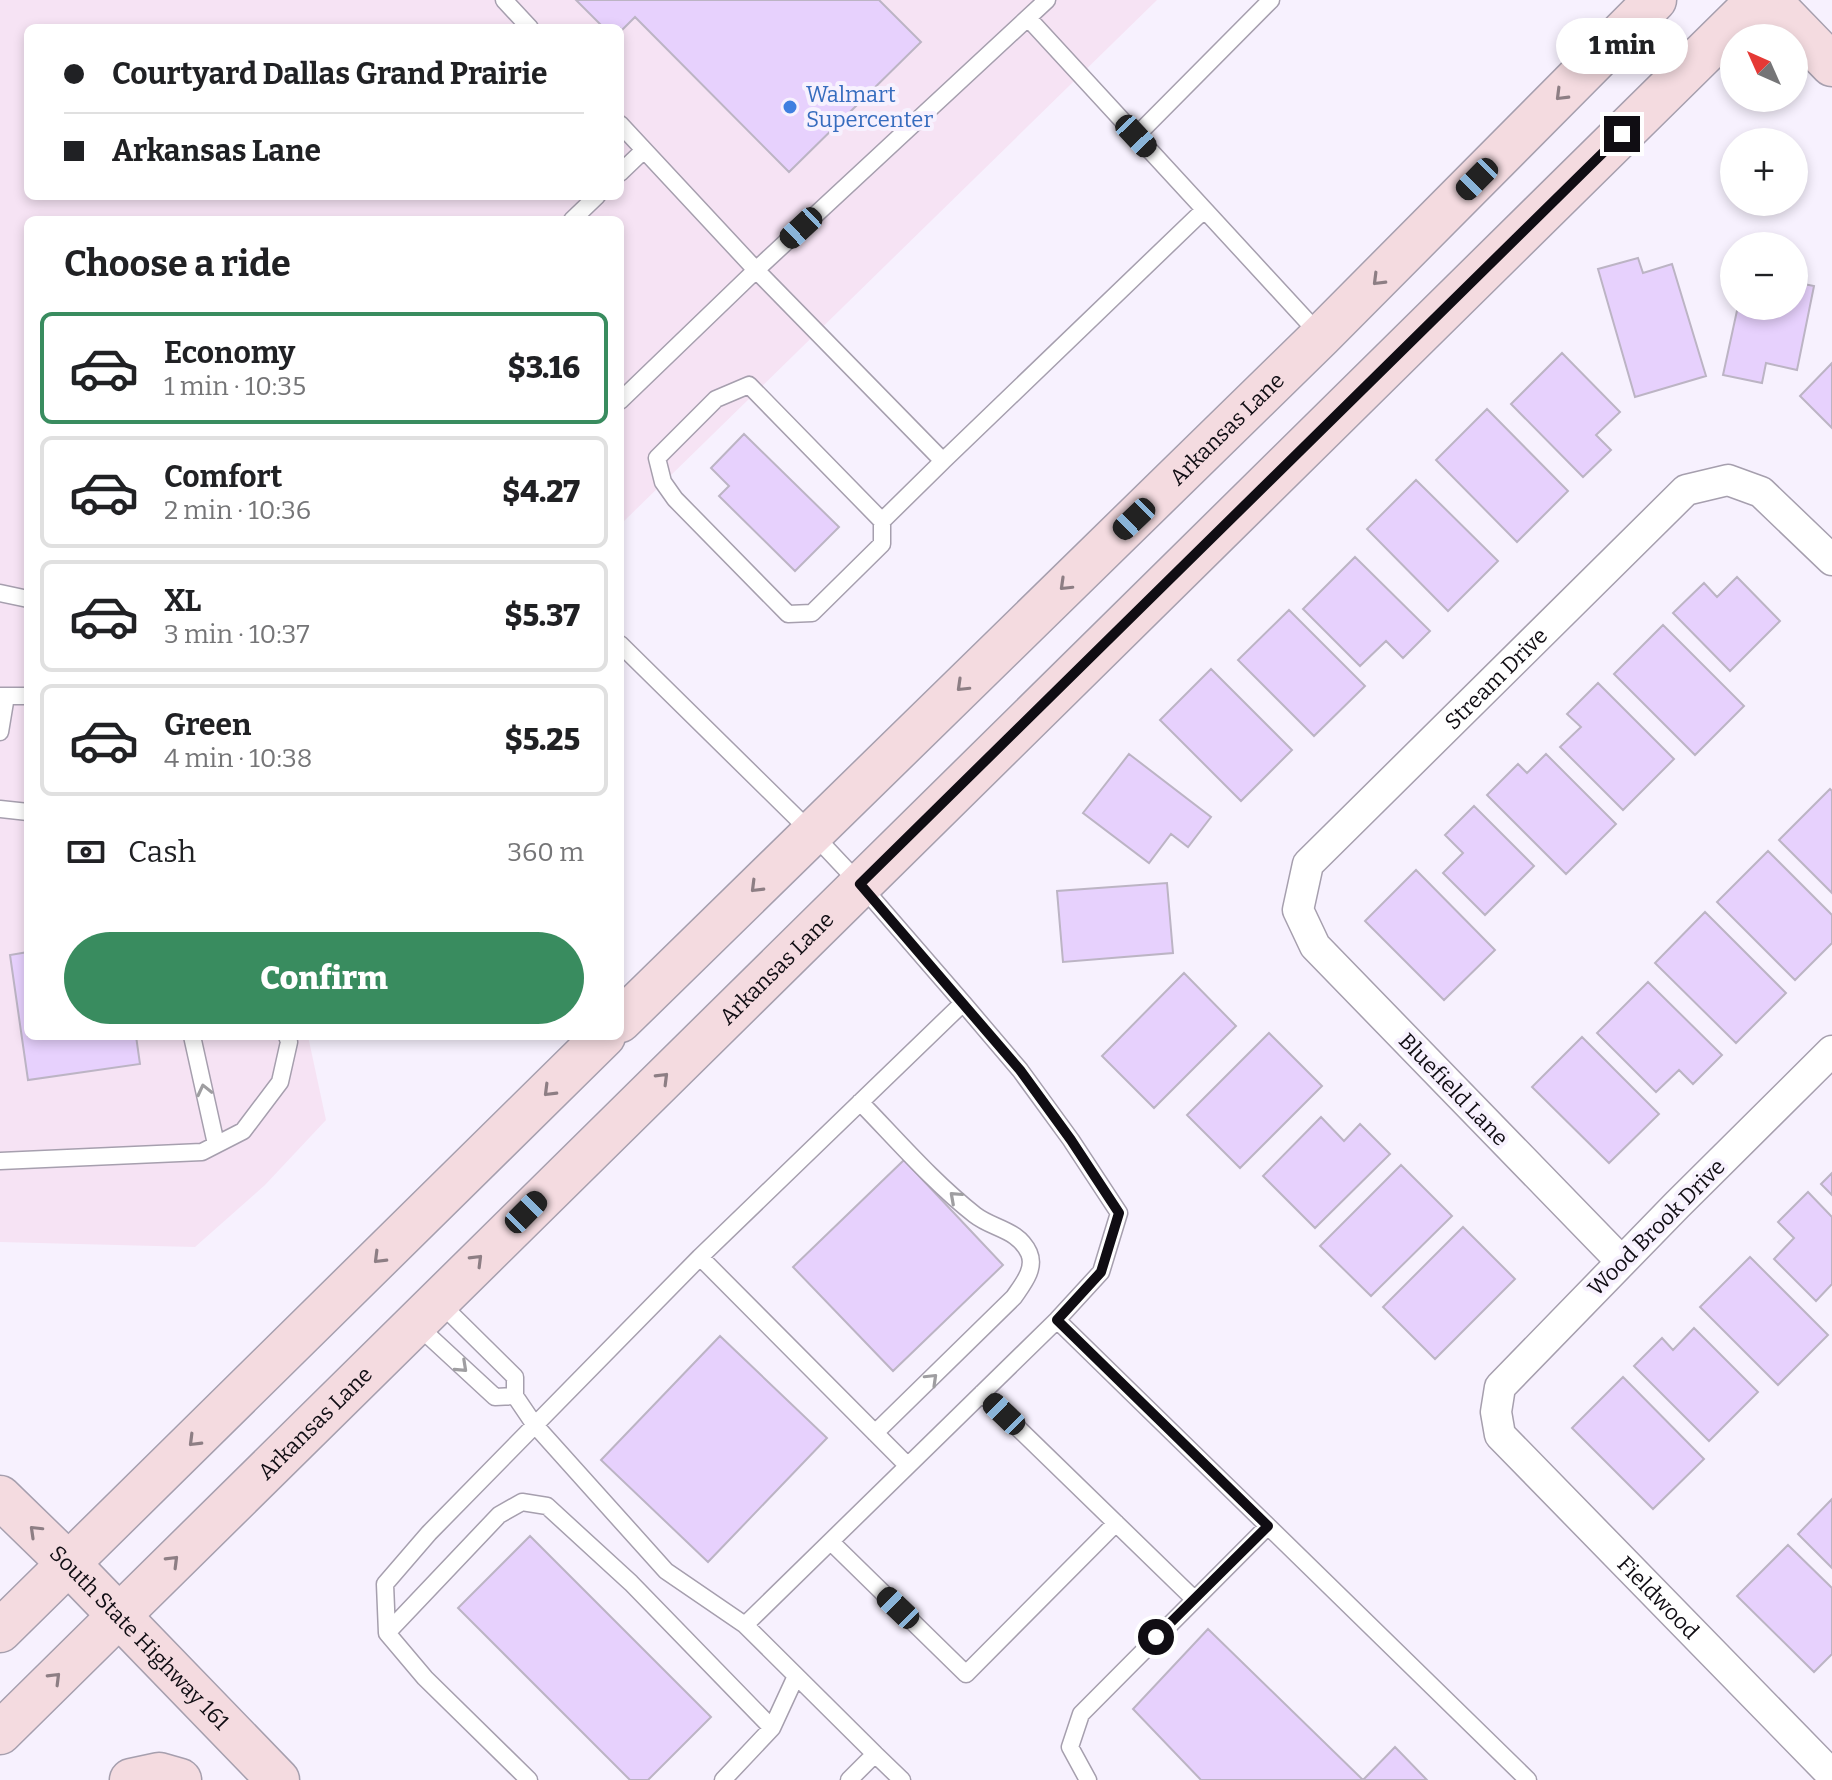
<!DOCTYPE html>
<meta charset="utf-8">
<style>
body{margin:0;font-family:Bitter,serif;background:#f2f2f2;color:#202124;height:100vh;display:flex;flex-direction:column;font-size:30px;white-space:nowrap}
*{box-sizing:border-box;margin:0}
p{font-size:26px;color:#757577}
.icon{flex:none;width:44px;height:44px;fill:none;stroke:currentColor;stroke-width:2;stroke-linecap:round;stroke-linejoin:round}
.map{position:relative;flex:1;overflow:hidden}
.side{position:absolute;left:24px;top:216px;width:600px;height:824px;display:flex;flex-direction:column;background:#fff;border-radius:12px;box-shadow:0 4px 12px #0003}
.side>*{flex:none}
.guide{position:absolute;left:24px;top:24px;width:600px;height:176px;border-radius:12px;box-shadow:0 4px 12px #0003;display:grid;align-content:center;height:176px;padding:0 40px;background:#fff}
.needle{width:52px;rotate:315deg}
.buttons{position:absolute;left:1720px;top:24px;display:grid;gap:16px}
.buttons a{display:grid;place-items:center;width:88px;height:88px;border-radius:50%;background:#fff;box-shadow:0 4px 12px #0003;font-size:40px}
.end{position:absolute;width:36px;height:36px;margin:-18px;border:10px solid #100d13;background:#fff;box-shadow:0 0 0 4px #fff}
.from{border-radius:50%}
.bubble{position:absolute;height:56px;border-radius:28px;background:#fff;box-shadow:0 4px 12px #0003;font-size:26px;font-weight:800;line-height:56px;text-align:center}
.car{position:absolute;width:24px;height:48px;margin:-24px -12px;border-radius:10px;box-shadow:0 0 6px 2px #0007;background:linear-gradient(#222 24%,#8ab4d8 0 40%,#222 0 76%,#8ab4d8 0 86%,#222 0)}
.guide b{display:flex;align-items:center;gap:28px;height:76px;font-size:30px}
.guide b+b{border-top:2px solid #e0e0e0}
.guide i{width:20px;height:20px;background:#202124}
ul{padding:0;list-style:none}
li{display:flex;align-items:center;gap:24px;height:112px;margin:0 16px 12px;padding:0 24px;border:4px solid #e0e0e0;border-radius:12px}
li div{flex:1}
li b{display:block;font-size:30px}
li em{font-style:normal;font-weight:800}
li.on{border-color:#398c5f}
li>.icon{width:72px;height:72px;stroke-width:1.5}
h2{padding:0 40px;font-size:36px;line-height:96px}
.pay{display:flex;align-items:center;gap:20px;height:88px;padding:0 40px;font-size:30px}
.pay p{margin-inline-start:auto}
.cta{display:flex;gap:16px;margin-top:auto;padding:16px 40px}
.cta a{flex:1;height:92px;border-radius:48px;background:#398c5f;color:#fff;font-size:32px;font-weight:800;line-height:92px;text-align:center}
.map>svg:first-child{display:block}
.commercial{fill:#f6e3f4;fill-rule:evenodd}
.building{fill:#e7d1fd;stroke:#bcb4c4;stroke-width:2}
.lines{fill:none;stroke-linecap:round;stroke-linejoin:round}
.lane-casing{stroke:#a69fae;stroke-width:19}
.street-casing{stroke:#a69fae;stroke-width:33}
.secondary-casing{stroke:#a69fae;stroke-width:45}
.lane{stroke:#fff;stroke-width:16}
.street{stroke:#fff;stroke-width:30}
.secondary{stroke:#f4dbe0;stroke-width:42}
.oneway{stroke:#8d7e84}
.oneway2{stroke:#9f9ea1}
.route{stroke:#100d13;stroke-width:10}
.shop-dot{fill:#3f7fe0;stroke:#f7f1fe;stroke-width:3}
.labels{text-anchor:middle;stroke-width:8;stroke-linejoin:round;paint-order:stroke}
.shop-label{font-size:22px;fill:#366cbe;stroke:#f7f1fe;text-anchor:start}
.street-label{font-size:22px;fill:#100d13;stroke:#f7f1fe}
</style>
<div class="map">
<svg width="1832" height="1780" viewBox="0 0 1832 1780">
<rect width="100%" height="100%" fill="#f7f1fe"/>
<path class="commercial" d="M0,0H1157L620,525V220H28V1036H308L326,1120L265,1185L195,1247L0,1242ZM28,28H620V196H28Z"/>
<path class="building" d="M576,0H879L921,42L789,172L635,17L620,32V28H604Z
M1638,258L1643,273L1672,264L1706,376L1635,397L1598,269Z
M1794,282L1814,286L1797,370L1766,363L1762,383L1723,375L1738,306H1794Z
M1562,353L1620,412L1596,435L1611,450L1583,477L1511,404Z
M1832,363V428L1800,396Z
M1487,409L1568,491L1517,542L1436,460Z
M744,434L839,527L795,571L719,496L729,486L711,468Z
M1416,480L1498,561L1448,611L1367,529Z
M1355,557L1430,631L1403,658L1386,641L1360,666L1303,609Z
M1737,577L1780,621L1730,671L1673,613L1704,583L1717,597Z
M1289,610L1365,686L1314,736L1238,660Z
M1663,625L1744,706L1695,755L1614,674Z
M1211,669L1292,750L1241,801L1160,720Z
M1598,683L1674,759L1623,810L1560,747L1581,727L1567,714Z
M1129,754L1211,817L1188,847L1171,834L1149,863L1083,813Z
M1546,754L1616,824L1566,874L1487,795L1518,764L1527,773Z
M1830,789L1832,791V893L1779,840Z
M1474,806L1534,866L1485,915L1443,873L1463,853L1445,835Z
M1768,851L1832,915V943L1795,980L1717,902Z
M1416,870L1495,950L1444,1000L1365,921Z
M1167,883L1173,953L1063,962L1057,891Z
M1705,912L1786,993L1736,1043L1655,963Z
M28,952V1036H136L140,1064L28,1080L10,955Z
M1184,973L1236,1026L1154,1108L1102,1056Z
M1648,982L1722,1055L1693,1084L1679,1070L1656,1092L1597,1033Z
M1269,1033L1322,1086L1240,1168L1187,1115Z
M1582,1037L1659,1114L1609,1163L1532,1087Z
M1321,1117L1344,1141L1360,1124L1390,1154L1315,1228L1263,1176Z
M904,1160L1003,1265L893,1371L793,1267Z
M1401,1165L1452,1216L1371,1296L1320,1246Z
M1832,1173V1195L1821,1184Z
M1808,1192L1832,1217V1284L1816,1301L1774,1259L1794,1238L1778,1222Z
M1463,1227L1515,1279L1435,1359L1383,1307Z
M1750,1257L1828,1335L1778,1385L1700,1307Z
M1694,1328L1758,1392L1709,1441L1634,1366L1662,1338L1673,1350Z
M720,1336L827,1438L708,1562L601,1460Z
M1623,1377L1704,1459L1653,1509L1572,1428Z
M1832,1499V1568L1798,1534Z
M530,1536L711,1717L648,1780H630L458,1608Z
M1788,1545L1832,1588V1654L1814,1672L1737,1596Z
M1208,1629L1363,1780L1395,1747L1427,1780H1201L1133,1709Z"/>
<g class="lines">
<g class="lane-casing">
<path id="lane" d="M504,0L530,28
M1047,0L756,270L943,461L1204,210
M1028,18L1319,334
M620,124L756,270L620,401
M1136,136L1271,0
M620,173L644,150
M572,220L597,196
M882,521V544L812,613L788,614L675,499L663,482L657,458L716,399L749,385L882,521L943,461
M0,593L28,599
M0,696H28
M0,732L6,696
M0,809L28,812
M192,1036L216,1144
M860,1102C897,1140 933,1182 975,1215C993,1229 1018,1229 1029,1253C1036,1269 1022,1285 1014,1297L875,1433
M0,1161L202,1152L243,1131L280,1082L289,1042L287,1036
M700,1257L907,1465
M438,1301L515,1377V1396L534,1424L666,1571L745,1625L875,1754L849,1780
M1057,1320L1528,1780
M417,1325L495,1397L515,1396
M982,1393L1194,1599
M831,1542L966,1674L1116,1523
M745,1625L1057,1320L1101,1272L1119,1213L1071,1140L1020,1070L963,1003
M387,1633L499,1515L522,1502L547,1506L631,1583L772,1728
M875,1754L902,1780
M529,1780L425,1678L387,1633L385,1584L429,1533L700,1257L963,1003L860,884L811,832L620,644
M723,1780L772,1728L796,1676
M1088,1780L1070,1747L1081,1714L1268,1526"/>
</g>
<g class="street-casing">
<g id="street">
<path id="s1" d="M1832,1051L1677,1205L1500,1387L1496,1412L1500,1435L1832,1775"/>
<path id="s2" d="M1621,1261L1315,946L1298,910L1308,864L1686,490L1728,480L1761,492L1832,560"/>
</g>
</g>
<g class="secondary-casing">
<g id="secondary">
<path d="M1769,0L1832,65"/>
<path id="s3" d="M620,1021L1321,336L1655,0"/>
<path id="s4" d="M0,1497L69,1564L278,1780"/>
<path d="M0,1631L604,1036"/>
<path id="s5" d="M0,1733L1758,0"/>
<path d="M131,1780L159,1774L180,1780"/>
</g>
</g>
<use href="#lane" class="lane"/>
<use href="#street" class="street"/>
<use href="#secondary" class="secondary"/>
</g>
<defs><path id="oneway-chevron" d="M-2-3.5L2.5 0L-2 3.5" fill="none" stroke-width="1.6" stroke-linecap="round" stroke-linejoin="round" transform="scale(2)"/></defs>
<g class="oneway">
<use href="#oneway-chevron" transform="translate(1561 95) rotate(135)"/>
<use href="#oneway-chevron" transform="translate(1378 280) rotate(135)"/>
<use href="#oneway-chevron" transform="translate(1065 585) rotate(136)"/>
<use href="#oneway-chevron" transform="translate(962 686) rotate(136)"/>
<use href="#oneway-chevron" transform="translate(756 887) rotate(135)"/>
<use href="#oneway-chevron" transform="translate(663 1078) rotate(-45)"/>
<use href="#oneway-chevron" transform="translate(549 1091) rotate(135)"/>
<use href="#oneway-chevron" transform="translate(379 1258) rotate(135)"/>
<use href="#oneway-chevron" transform="translate(477 1260) rotate(-45)"/>
<use href="#oneway-chevron" transform="translate(194 1441) rotate(135)"/>
<use href="#oneway-chevron" transform="translate(35 1531) rotate(-136)"/>
<use href="#oneway-chevron" transform="translate(173 1561) rotate(-45)"/>
<use href="#oneway-chevron" transform="translate(55 1678) rotate(-45)"/>
</g>
<g class="oneway2">
<use href="#oneway-chevron" transform="translate(204 1090) rotate(-103)"/>
<use href="#oneway-chevron" transform="translate(955 1197) rotate(-138)"/>
<use href="#oneway-chevron" transform="translate(462 1367) rotate(43)"/>
<use href="#oneway-chevron" transform="translate(932 1379) rotate(-44)"/>
</g>
<g class="lines">
<path class="route" d="M1156,1637L1268,1526L1057,1320L1101,1272L1119,1213L1071,1140L1020,1070L860,884L1622,134"/>
</g>
<circle class="shop-dot" cx="790" cy="107" r="8"/>
<g class="labels">
<g class="shop-label">
<text x="806" y="102">Walmart<tspan x="806" dy="25">Supercenter</tspan></text>
</g>
<g class="street-label">
<text dy="8" stroke="none"><textPath href="#s3" startOffset="848">Arkansas Lane</textPath></text>
<text dy="8" stroke="none"><textPath href="#s2" startOffset="790">Stream Drive</textPath></text>
<text dy="8" stroke="none"><textPath href="#s5" startOffset="1090">Arkansas Lane</textPath></text>
<text transform="translate(1454 1089) rotate(46)" y="8">Bluefield Lane</text>
<text transform="translate(1656 1227) rotate(-45)" y="8">Wood Brook Drive</text>
<text dy="8" stroke="none"><textPath href="#s5" startOffset="442">Arkansas Lane</textPath></text>
<text dy="8" stroke="none"><textPath href="#s1" startOffset="748">Fieldwood</textPath></text>
<text dy="8" stroke="none"><textPath href="#s4" startOffset="198">South State Highway 161</textPath></text>
</g>
</g>
</svg>
<div class="buttons">
<a><svg class="needle" viewBox="-14 -14 28 28"><path d="M0-13l5 13h-10z" fill="#e53935"/><path d="M0 13l5-13h-10z" fill="#757577"/></svg></a>
<a>+</a>
<a>−</a>
</div>
<i class="end from" style="left:1156px;top:1637px"></i>
<i class="end" style="left:1622px;top:134px"></i>
<div class="bubble" style="left:1556px;top:18px;width:132px">1 min</div>
<i class="car" style="left:1136px;top:136px;rotate:137deg"></i>
<i class="car" style="left:1477px;top:179px;rotate:225deg"></i>
<i class="car" style="left:801px;top:228px;rotate:227deg"></i>
<i class="car" style="left:1134px;top:519px;rotate:226deg"></i>
<i class="car" style="left:526px;top:1212px;rotate:45deg"></i>
<i class="car" style="left:1004px;top:1414px;rotate:314deg"></i>
<i class="car" style="left:898px;top:1608px;rotate:314deg"></i>
<div class="guide">
<b><i class="from"></i>Courtyard Dallas Grand Prairie</b>
<b><i></i>Arkansas Lane</b>
</div>
<section class="side">
<h2>Choose a ride</h2>
<ul>
<li class="on"><svg class="icon" aria-label="car" viewBox="0 0 24 24"><path d="M5 17H2v-5l4-1 3-4h7l3 4 3 1v5h-3M9 17h6M6 11h13"/><circle cx="7" cy="17" r="2"/><circle cx="17" cy="17" r="2"/></svg><div><b>Economy</b><p>1 min · 10:35</p></div><em>$3.16</em></li>
<li><svg class="icon" aria-label="car" viewBox="0 0 24 24"><path d="M5 17H2v-5l4-1 3-4h7l3 4 3 1v5h-3M9 17h6M6 11h13"/><circle cx="7" cy="17" r="2"/><circle cx="17" cy="17" r="2"/></svg><div><b>Comfort</b><p>2 min · 10:36</p></div><em>$4.27</em></li>
<li><svg class="icon" aria-label="car" viewBox="0 0 24 24"><path d="M5 17H2v-5l4-1 3-4h7l3 4 3 1v5h-3M9 17h6M6 11h13"/><circle cx="7" cy="17" r="2"/><circle cx="17" cy="17" r="2"/></svg><div><b>XL</b><p>3 min · 10:37</p></div><em>$5.37</em></li>
<li><svg class="icon" aria-label="car" viewBox="0 0 24 24"><path d="M5 17H2v-5l4-1 3-4h7l3 4 3 1v5h-3M9 17h6M6 11h13"/><circle cx="7" cy="17" r="2"/><circle cx="17" cy="17" r="2"/></svg><div><b>Green</b><p>4 min · 10:38</p></div><em>$5.25</em></li>
</ul>
<div class="pay"><svg class="icon" aria-label="cash" viewBox="0 0 24 24"><path d="M3 7h18v10H3z"/><circle cx="12" cy="12" r="2"/></svg>Cash<p>360 m</p></div>
<div class="cta"><a>Confirm</a></div>
</section>
</div>
